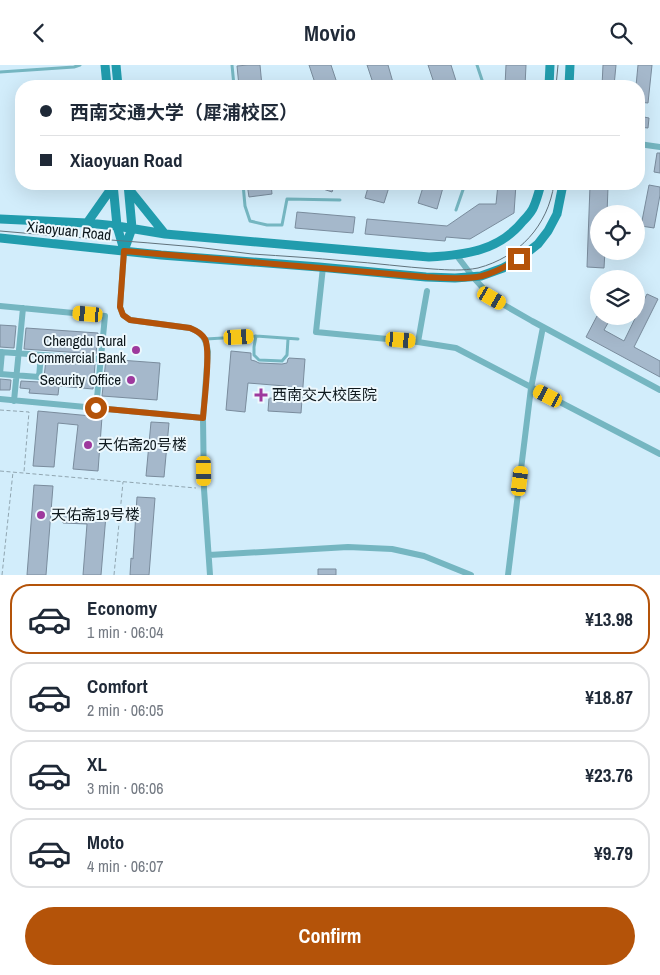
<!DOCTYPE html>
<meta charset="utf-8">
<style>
body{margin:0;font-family:"Archivo Narrow","Noto Sans SC",sans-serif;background:#f2f2f3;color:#1f2937;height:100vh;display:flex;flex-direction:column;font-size:19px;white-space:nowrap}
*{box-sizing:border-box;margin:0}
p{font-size:16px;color:#747a83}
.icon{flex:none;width:28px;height:28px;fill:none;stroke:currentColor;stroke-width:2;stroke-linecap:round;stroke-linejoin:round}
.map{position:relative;height:510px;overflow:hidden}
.panel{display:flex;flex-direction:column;background:#fff;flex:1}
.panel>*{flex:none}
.hud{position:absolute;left:15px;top:15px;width:630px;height:110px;border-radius:20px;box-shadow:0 5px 20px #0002;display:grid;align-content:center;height:110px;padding:0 25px;background:#fff}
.controls{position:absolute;left:590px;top:140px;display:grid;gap:10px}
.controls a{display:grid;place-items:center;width:55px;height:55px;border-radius:50%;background:#fff;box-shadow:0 5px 20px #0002;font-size:25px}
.end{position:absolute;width:22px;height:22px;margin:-11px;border:6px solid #b45309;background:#fff;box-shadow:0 0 0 2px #fff}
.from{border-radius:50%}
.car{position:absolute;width:15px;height:30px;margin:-15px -8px;border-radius:6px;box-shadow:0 0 4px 1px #0007;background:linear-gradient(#f5c518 24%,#345 0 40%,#f5c518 0 76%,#345 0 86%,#f5c518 0)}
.hud b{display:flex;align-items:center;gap:18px;height:48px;font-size:19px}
.hud b+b{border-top:1px solid #e0e1e3}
.hud i{width:12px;height:12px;background:#1f2937}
ul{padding:9px 0 0;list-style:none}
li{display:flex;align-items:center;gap:15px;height:70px;margin:0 10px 8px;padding:0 15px;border:2px solid #e0e1e3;border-radius:20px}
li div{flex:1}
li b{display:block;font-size:19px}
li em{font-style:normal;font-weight:700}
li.selected{border-color:#b45309}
li>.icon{width:45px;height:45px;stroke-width:1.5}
.cta{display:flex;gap:10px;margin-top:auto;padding:10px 25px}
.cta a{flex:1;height:58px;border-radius:30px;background:#b45309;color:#fff;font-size:20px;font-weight:700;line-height:58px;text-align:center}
header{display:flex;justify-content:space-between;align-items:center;height:65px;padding:0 25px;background:#fff;font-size:22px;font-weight:700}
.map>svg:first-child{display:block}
.building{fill:#a5b8cb;stroke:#7a8c9d}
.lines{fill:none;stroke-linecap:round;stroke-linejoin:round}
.path{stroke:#90a5b0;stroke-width:1;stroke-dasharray:4 2.5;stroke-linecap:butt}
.lane{stroke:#75b6c1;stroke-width:3}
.street{stroke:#75b6c1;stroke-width:6}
.secondary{stroke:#219cad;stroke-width:9}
.tram{stroke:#61727b;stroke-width:1}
.route{stroke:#b45309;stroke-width:6}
.poi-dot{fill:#9e399d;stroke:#edf8fd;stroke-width:2}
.labels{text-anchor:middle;stroke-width:4;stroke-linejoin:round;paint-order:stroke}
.street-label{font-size:15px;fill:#0e181d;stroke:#edf8fd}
.poi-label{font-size:15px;fill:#0e181d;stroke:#edf8fd;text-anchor:start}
</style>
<header><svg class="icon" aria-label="back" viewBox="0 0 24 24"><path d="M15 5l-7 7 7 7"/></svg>Movio<svg class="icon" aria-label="search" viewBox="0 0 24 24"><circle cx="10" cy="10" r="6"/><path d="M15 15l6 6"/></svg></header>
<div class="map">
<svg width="660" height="510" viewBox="0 0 660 510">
<rect width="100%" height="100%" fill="#d2edfb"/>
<path class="building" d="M248,0H260L262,21H239L237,1Z
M309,0H331L338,21H316Z
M367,0H388L394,21H374Z
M428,0H451L457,19L449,21H435Z
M506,0H526L525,21H505Z
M603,0H616L614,21H602Z
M638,0H652L648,38L639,37V21H636Z
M639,51L649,53L648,63L639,62Z
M657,88H660V108L654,107Z
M247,119H271L272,129L249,132Z
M311,119H335L332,127L311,120Z
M369,119H390L384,138L365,133Z
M424,119H444L437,144L418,138Z
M498,119H516L514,148L470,174L446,172L445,176L365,169L367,154L447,161L479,139H496Z
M649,120L660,122V130L654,163L641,161Z
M590,121L608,122L607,149H599V186H605L604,203L587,202Z
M297,147L355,152L353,168L295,163Z
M647,229L658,234L634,282L660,296V312L586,272L597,251H612L604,265L624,276Z
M0,260L16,261L14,283L0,282Z
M26,263L98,268L96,289L24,284Z
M231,286L251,288V295L255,296L259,298L282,299L287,298L288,294L289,293L305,294L301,348L268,346L269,333L284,334L285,321L248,318L245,347L226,345Z
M106,294L160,298L157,335L102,331Z
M46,295L95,299L93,324L59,321L58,330L29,328L30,324L20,323L21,316L39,317L42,316L44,312Z
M0,314L11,315L10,325H0Z
M38,346L102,352L98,406L73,404L78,360L58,358L54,402L33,401Z
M151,357L169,358L164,412L146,411Z
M34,420L53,421L46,510H27Z
M137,432L155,433L149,510H130L131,493L133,494Z
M64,447L106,450L101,510H83L87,459L63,458Z
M318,504H336V510H318Z"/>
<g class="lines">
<path class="path" d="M0,345L29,347L24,407
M0,406L196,423
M2,510L13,407
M114,510L123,417"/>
<path class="lane" d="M232,0L234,21
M477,0L484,21
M0,7L74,2L80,0
M243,119L245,141L250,156L267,160H282L287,134L340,135
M456,145L465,119
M256,271L254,282V290L259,295L282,296L287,290L288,274
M206,274L256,271L298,274"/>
<path class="street" d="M639,79L660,82
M124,186L120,242L123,250L130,255L190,263C203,268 206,274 208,287L203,353L204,424L210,510
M457,191L473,212L492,233L532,256L660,325
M323,202L316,267L418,277L456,283L660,389
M0,241L105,251L96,343
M418,277L427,226
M0,287L100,294
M2,287L0,309L39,312L41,290
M0,334L203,353
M14,336L23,243
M209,490L348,482L392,484L424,491L471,510
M508,510L531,323L543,262"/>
<path class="secondary" d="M105,0L107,21
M116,0L118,21
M549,21L550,0
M569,21L570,0
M113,119L117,161L124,185
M128,123L165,169
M0,154L87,158L117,161L165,169L429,192C465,190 499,186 523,156C527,152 532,147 534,141C537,134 539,126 541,119
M87,158L113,121
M0,173L161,190L319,202L426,212L455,213L481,211L503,203L519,194L538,179L548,166L557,149L563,119
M124,186L132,163L128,119"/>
<path class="tram" d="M556,21L558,0
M0,166C65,172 131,176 196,182C215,184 233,187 252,189C283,191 315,193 346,196C375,198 404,202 433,204C448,205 463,206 478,203C519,192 548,161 554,119"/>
</g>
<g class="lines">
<path class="route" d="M96,343L203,353C204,338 211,285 205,274C202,269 195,265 190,263L130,255L123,250L120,242L124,186L426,212C443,213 466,215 482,211C496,207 507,201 519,194"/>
</g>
<g class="poi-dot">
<circle cx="136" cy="285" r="5"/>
<circle cx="131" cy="315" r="5"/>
<path d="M258.5 322.5h5v5h5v5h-5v5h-5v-5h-5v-5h5z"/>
<circle cx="88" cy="380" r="5"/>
<circle cx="41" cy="450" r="5"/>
</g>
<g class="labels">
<g class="street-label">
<text transform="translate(69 166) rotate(6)" y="5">Xiaoyuan Road</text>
</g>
<g class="poi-label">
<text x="126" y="281" text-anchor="end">Chengdu Rural<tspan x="126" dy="17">Commercial Bank</tspan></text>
<text x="121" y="320" text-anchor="end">Security Office</text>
<text x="272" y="335">西南交大校医院</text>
<text x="98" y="385">天佑斋20号楼</text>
<text x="51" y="455">天佑斋19号楼</text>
</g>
</g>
</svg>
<div class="controls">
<a><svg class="icon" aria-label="locate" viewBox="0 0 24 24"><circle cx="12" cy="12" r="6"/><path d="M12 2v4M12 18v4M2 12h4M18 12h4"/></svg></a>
<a><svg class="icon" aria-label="layers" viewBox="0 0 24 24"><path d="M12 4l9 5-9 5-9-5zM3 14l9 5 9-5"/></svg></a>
</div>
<i class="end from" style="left:96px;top:343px"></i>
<i class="end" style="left:519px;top:194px"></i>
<i class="car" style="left:492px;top:233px;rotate:120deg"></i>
<i class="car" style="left:88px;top:249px;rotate:275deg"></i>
<i class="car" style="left:239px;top:272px;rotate:87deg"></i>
<i class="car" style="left:401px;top:275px;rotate:95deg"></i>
<i class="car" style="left:548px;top:331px;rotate:297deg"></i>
<i class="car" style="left:204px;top:406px;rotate:179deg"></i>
<i class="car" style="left:520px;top:416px;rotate:7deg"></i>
<div class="hud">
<b><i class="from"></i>西南交通大学（犀浦校区）</b>
<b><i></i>Xiaoyuan Road</b>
</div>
</div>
<section class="panel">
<ul>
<li class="selected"><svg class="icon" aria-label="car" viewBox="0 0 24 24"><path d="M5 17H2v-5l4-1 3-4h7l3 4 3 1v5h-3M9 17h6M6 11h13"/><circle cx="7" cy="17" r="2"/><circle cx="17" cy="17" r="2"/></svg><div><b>Economy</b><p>1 min · 06:04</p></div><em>¥13.98</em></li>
<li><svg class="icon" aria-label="car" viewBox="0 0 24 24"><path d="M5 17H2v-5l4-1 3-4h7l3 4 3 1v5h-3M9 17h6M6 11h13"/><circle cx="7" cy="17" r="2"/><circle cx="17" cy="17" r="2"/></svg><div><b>Comfort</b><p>2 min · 06:05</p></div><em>¥18.87</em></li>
<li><svg class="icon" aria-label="car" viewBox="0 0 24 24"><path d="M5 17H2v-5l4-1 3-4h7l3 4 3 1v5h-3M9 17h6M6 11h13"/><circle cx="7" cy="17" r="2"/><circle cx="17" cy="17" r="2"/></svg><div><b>XL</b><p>3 min · 06:06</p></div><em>¥23.76</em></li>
<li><svg class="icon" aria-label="car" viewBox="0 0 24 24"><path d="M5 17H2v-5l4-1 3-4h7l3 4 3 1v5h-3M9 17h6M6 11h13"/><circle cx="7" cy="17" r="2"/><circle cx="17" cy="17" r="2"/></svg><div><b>Moto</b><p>4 min · 06:07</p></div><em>¥9.79</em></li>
</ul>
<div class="cta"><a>Confirm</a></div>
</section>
